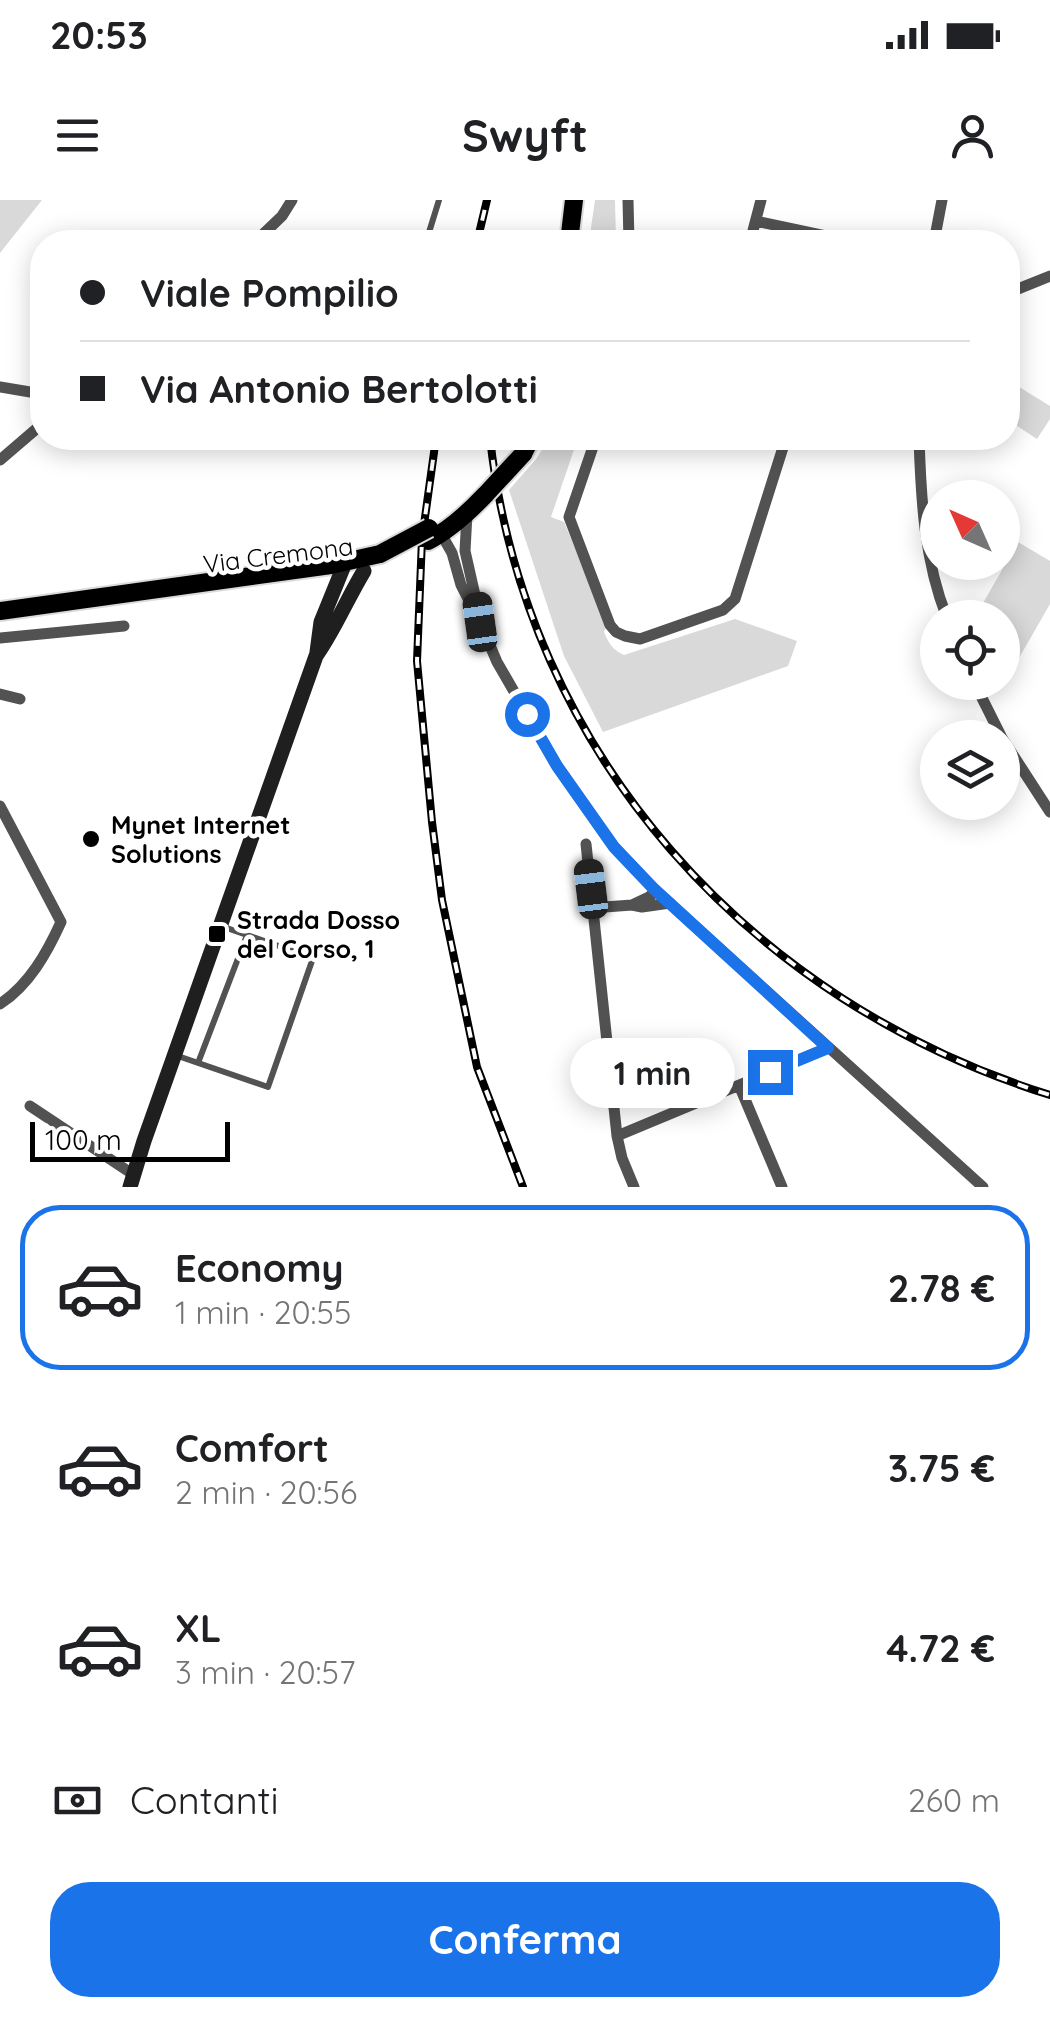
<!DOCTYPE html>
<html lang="it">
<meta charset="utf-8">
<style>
body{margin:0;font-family:Quicksand,sans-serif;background:#f2f2f2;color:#202124;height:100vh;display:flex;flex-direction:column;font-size:38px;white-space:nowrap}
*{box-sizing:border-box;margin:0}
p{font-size:32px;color:#757577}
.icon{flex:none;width:55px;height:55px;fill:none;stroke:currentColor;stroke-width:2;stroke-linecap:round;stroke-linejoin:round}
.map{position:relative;height:987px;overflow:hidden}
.drawer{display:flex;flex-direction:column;background:#fff;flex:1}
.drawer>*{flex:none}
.banner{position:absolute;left:30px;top:30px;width:990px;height:220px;border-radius:40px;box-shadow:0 5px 25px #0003;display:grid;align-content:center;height:220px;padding:0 50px;background:#fff}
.needle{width:65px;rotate:315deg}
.controls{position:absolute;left:920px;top:280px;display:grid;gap:20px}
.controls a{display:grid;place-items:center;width:100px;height:100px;border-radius:50%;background:#fff;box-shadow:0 5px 25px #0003;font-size:50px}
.scale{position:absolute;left:30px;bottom:25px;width:200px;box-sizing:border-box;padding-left:10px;border:5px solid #000;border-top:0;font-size:28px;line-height:35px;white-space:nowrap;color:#000;-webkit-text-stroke:8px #fff;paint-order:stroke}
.end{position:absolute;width:45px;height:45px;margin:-22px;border:12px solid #1a73e8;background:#fff;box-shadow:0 0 0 5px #fff}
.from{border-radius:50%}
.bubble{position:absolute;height:70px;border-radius:35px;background:#fff;box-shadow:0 5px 25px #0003;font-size:32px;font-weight:800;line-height:70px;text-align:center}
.car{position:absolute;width:30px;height:60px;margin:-30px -15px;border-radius:12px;box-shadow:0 0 8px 2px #0007;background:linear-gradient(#222 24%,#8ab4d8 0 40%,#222 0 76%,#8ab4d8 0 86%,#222 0)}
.banner b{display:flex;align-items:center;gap:35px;height:95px;font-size:38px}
.banner b+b{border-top:2px solid #e0e0e0}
.banner i{width:25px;height:25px;background:#202124}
ul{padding:18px 0 0;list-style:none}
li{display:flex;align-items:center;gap:30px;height:165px;margin:0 20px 15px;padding:0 30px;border:5px solid transparent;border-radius:40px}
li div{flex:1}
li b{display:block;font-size:38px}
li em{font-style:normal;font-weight:800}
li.selected{border-color:#1a73e8}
li>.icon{width:90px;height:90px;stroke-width:1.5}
.pay{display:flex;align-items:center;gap:25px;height:110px;padding:0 50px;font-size:38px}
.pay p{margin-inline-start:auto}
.action{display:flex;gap:20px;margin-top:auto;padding:20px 50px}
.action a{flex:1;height:115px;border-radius:40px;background:#1a73e8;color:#fff;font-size:40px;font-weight:800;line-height:115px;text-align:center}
.status{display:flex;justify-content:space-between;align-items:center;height:70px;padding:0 50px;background:#fff;direction:ltr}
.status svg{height:28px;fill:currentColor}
header{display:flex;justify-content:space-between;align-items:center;height:130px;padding:0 50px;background:#fff;font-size:45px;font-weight:800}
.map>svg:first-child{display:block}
.green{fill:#d9d9d9}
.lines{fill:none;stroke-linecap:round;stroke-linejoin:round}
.primary-casing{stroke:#dbdbdb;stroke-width:22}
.service{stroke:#525252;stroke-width:6}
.minor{stroke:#525252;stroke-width:11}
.secondary{stroke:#1f1f1f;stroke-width:15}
.primary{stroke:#000;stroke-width:18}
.rail-casing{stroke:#000;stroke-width:8}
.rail{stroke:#fff;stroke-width:4;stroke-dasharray:11;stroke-linecap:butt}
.primary-bridge-casing{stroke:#dbdbdb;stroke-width:22;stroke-linecap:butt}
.primary-bridge{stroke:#000;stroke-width:18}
.route{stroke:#1a73e8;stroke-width:12}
.poi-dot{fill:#000;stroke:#fff;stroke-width:4}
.labels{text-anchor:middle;stroke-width:9;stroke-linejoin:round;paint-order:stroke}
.street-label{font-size:25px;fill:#000;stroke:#fff}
.poi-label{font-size:25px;font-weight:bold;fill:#000;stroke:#fff;text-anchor:start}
</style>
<div class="status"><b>20:53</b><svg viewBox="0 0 49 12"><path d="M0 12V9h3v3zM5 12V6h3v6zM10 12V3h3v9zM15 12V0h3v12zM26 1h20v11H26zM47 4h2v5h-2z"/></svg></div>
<header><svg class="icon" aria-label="menu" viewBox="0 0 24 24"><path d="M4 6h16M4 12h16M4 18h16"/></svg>Swyft<svg class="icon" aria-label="person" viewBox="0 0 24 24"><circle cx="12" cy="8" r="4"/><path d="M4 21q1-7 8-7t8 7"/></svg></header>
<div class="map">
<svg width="1050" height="987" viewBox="0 0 1050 987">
<rect width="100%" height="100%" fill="#fff"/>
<path class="green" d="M0,0H42L0,53Z
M595,0H615L616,42H589Z
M1008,180L1050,206V219L1037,239L1008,220Z
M549,238H578L551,317L564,322L607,425L604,432C609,444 613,450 624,455L735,419L797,441L788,466L603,532L564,456L509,290L537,258Z
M1018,342L1050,361V404L1019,458L1003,449L1002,418L975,417Z"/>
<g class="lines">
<g class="primary-casing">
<path id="primary" d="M569,42L574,0
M523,254L531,238
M428,341C451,329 469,312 486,294
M0,411L331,365L380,354"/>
</g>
<path class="service" d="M426,42L439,0
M175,855L268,887L313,758L221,726
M198,863L247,735"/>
<path class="minor" d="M628,0L629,42
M756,21L854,42
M255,42L282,16L292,0
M750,42L761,0
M934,42L942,0
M1008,93L1050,76
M0,187L42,194
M596,238L569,317L610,425L616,432L625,436L640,439L723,410L735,399L786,238
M919,238C921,299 924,360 947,418
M0,260L42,224
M467,314L465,351L479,413
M439,330L452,353L461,385L480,422L497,462L557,566L614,647L656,691L983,987
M0,438L124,426
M974,482L1002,538
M0,494L20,499
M1002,538L1050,612
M0,606L61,722C47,753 29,785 0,804
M586,644L617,936L622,958L634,987
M656,691L649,697L632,705L642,707L670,703
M595,715L605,707L632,705
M739,885L782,987
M30,906L134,975
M617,936L828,848"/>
<path class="secondary" d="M317,452L321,422L345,363
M130,987L144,941L316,456C335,429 347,399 364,371"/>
<use href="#primary" class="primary"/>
<g class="rail-casing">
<path id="rail" d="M477,42L487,0
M436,238L422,339L417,461L432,622L442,700L477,867L523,987
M490,238C525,554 751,802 1050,895"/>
</g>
<use href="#rail" class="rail"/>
<g class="primary-bridge-casing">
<path id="primary-bridge" d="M486,294L523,254
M380,354L429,328"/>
</g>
<use href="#primary-bridge" class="primary-bridge"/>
</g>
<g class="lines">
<path class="route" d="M527,514L557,566L614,647L653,688L828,848L770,872"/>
</g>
<g class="poi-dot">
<circle cx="91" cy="639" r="10"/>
<rect x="207" y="724" width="20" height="20" rx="5"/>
</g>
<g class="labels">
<g class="street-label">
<text transform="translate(278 355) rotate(-7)" y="9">Via Cremona</text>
</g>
<g class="poi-label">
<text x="111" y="634">Mynet Internet<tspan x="111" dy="29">Solutions</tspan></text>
<text x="237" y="729">Strada Dosso<tspan x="237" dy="29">del Corso, 1</tspan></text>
</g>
</g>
</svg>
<div class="controls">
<a><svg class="needle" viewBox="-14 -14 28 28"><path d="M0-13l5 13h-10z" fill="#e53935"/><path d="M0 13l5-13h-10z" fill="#757577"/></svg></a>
<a><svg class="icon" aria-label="locate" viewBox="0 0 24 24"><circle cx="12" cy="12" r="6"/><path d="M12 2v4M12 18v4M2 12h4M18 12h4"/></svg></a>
<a><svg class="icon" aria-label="layers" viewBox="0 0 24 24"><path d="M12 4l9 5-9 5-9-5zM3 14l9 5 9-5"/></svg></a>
</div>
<div class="scale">100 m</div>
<i class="end from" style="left:527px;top:514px"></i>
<i class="end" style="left:770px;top:872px"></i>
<div class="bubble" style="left:570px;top:838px;width:165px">1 min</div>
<i class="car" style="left:480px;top:422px;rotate:352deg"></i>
<i class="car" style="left:591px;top:689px;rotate:353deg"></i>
<div class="banner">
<b><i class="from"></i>Viale Pompilio</b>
<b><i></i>Via Antonio Bertolotti</b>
</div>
</div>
<section class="drawer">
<ul>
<li class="selected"><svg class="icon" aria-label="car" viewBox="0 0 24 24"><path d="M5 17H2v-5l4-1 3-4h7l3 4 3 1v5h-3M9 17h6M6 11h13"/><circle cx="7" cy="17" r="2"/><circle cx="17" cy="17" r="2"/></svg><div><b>Economy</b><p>1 min · 20:55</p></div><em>2.78 €</em></li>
<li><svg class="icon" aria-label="car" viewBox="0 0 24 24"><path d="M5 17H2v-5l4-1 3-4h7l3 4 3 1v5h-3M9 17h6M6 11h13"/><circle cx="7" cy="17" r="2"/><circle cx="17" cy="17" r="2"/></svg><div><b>Comfort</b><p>2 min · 20:56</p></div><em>3.75 €</em></li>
<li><svg class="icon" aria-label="car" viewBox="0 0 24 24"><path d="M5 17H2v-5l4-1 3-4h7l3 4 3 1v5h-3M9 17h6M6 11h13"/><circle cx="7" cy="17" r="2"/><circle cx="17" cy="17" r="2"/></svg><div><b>XL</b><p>3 min · 20:57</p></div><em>4.72 €</em></li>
</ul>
<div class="pay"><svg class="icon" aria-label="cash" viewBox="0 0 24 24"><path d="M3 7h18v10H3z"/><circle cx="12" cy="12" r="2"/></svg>Contanti<p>260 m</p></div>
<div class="action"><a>Conferma</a></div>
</section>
